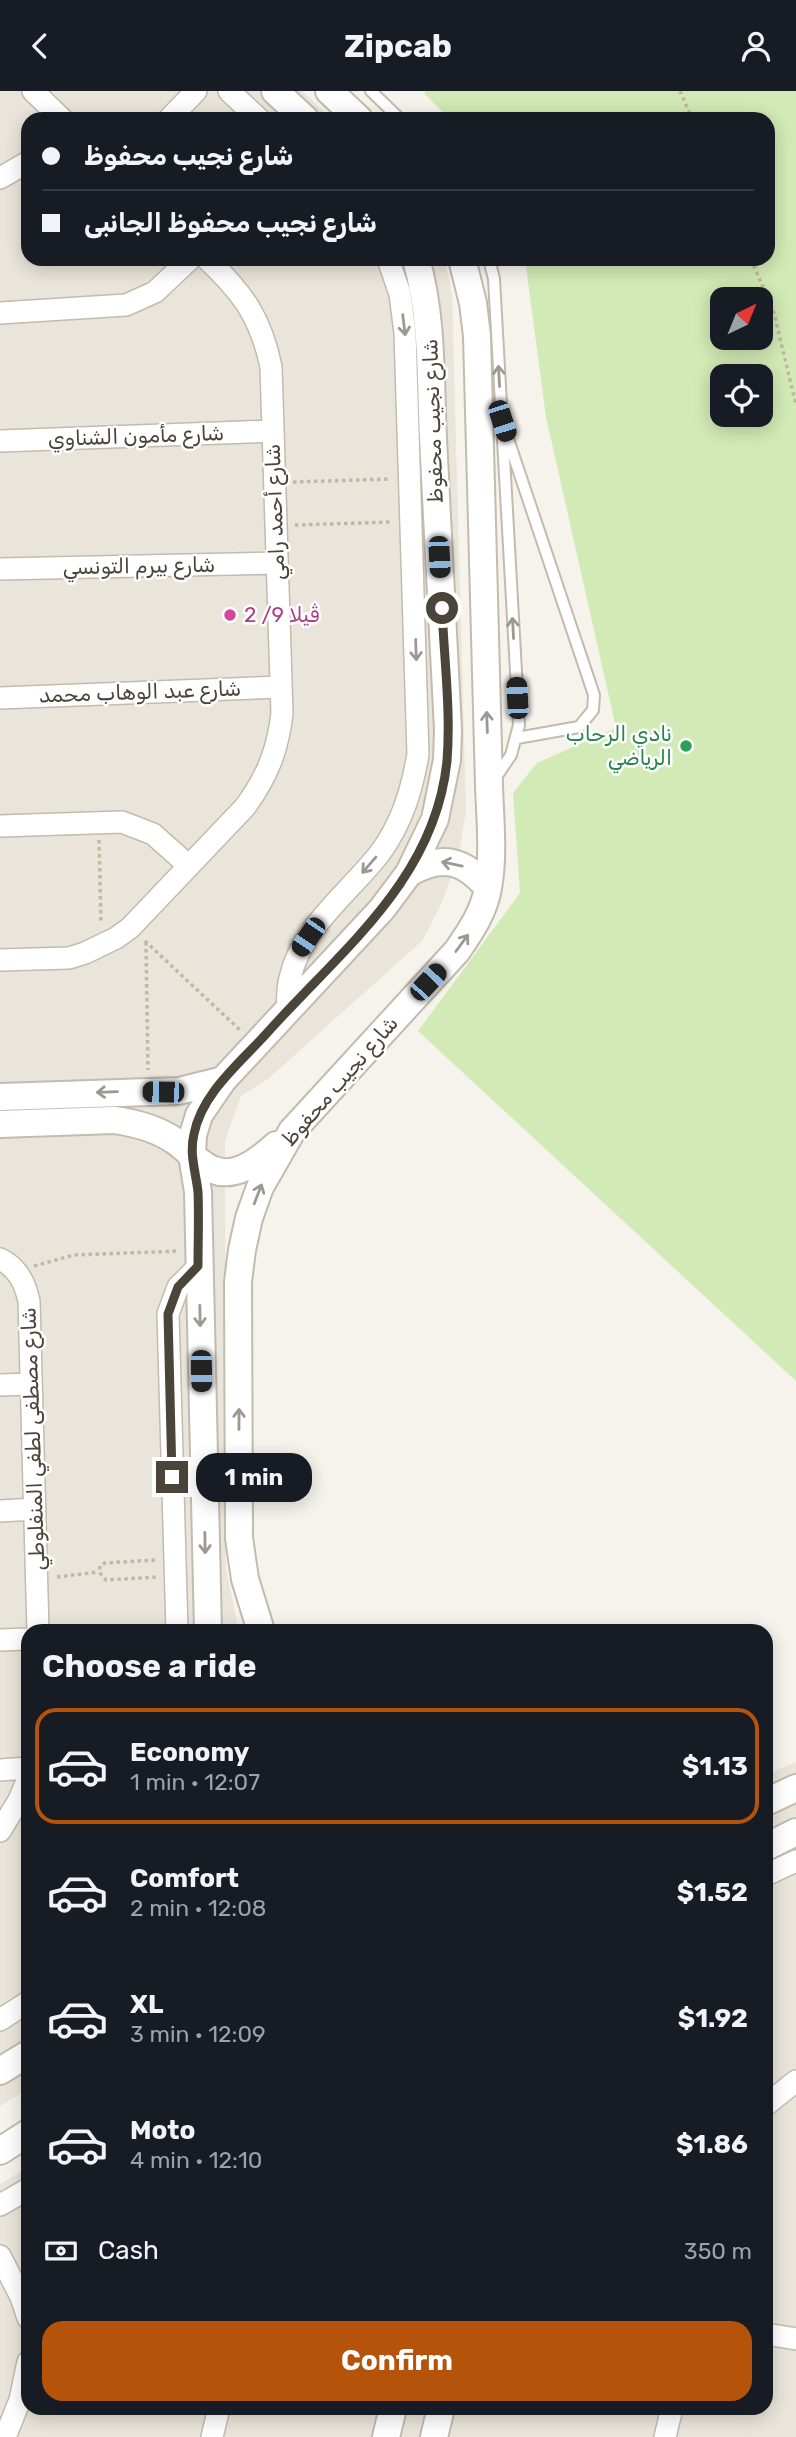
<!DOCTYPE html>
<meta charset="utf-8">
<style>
body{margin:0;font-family:Rubik,"Noto Naskh Arabic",sans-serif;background:#242831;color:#f1f3f6;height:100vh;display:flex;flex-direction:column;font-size:26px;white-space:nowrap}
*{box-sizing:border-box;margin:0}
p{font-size:23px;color:#9ea1a6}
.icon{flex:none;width:38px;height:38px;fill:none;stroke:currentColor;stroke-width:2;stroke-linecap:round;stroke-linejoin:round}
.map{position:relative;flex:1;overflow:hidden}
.details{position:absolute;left:21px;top:1533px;width:752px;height:791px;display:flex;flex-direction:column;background:#171b24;border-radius:21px;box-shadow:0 4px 18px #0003}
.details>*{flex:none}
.banner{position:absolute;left:21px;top:21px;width:754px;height:154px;border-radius:21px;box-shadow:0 4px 18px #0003;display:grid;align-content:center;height:154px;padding:0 21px;background:#171b24}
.needle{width:46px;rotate:43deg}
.controls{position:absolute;left:710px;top:196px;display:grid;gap:14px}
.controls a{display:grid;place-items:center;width:63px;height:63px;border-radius:14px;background:#171b24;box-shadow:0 4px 18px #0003;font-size:35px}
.end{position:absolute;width:32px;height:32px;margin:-16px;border:9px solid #4b4439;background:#fff;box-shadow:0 0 0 4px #fff}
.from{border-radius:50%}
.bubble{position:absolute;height:49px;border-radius:21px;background:#171b24;box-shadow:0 4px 18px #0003;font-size:23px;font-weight:700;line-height:49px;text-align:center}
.car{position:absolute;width:21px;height:42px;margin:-21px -10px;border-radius:9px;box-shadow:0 0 5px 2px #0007;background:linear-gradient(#222 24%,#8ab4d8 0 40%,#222 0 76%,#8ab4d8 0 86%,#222 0)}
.banner b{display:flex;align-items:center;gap:24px;height:66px;font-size:26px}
.banner b+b{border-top:2px solid #363941}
.banner i{width:18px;height:18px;background:#f1f3f6}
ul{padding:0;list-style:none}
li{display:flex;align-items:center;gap:21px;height:116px;margin:0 14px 10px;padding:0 7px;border:4px solid transparent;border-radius:21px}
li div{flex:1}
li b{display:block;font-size:26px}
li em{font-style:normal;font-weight:700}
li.selected{border-color:#b45309}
li>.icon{width:63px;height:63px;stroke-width:1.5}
h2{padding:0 21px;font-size:32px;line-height:84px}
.pay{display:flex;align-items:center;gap:18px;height:77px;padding:0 21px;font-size:26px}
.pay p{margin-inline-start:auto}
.action{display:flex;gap:14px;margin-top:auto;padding:14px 21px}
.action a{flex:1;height:80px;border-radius:21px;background:#b45309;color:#fff;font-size:28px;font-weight:700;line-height:80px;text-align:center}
header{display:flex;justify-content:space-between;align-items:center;height:91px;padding:0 21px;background:#171b24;font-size:32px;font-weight:700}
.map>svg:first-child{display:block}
.residential{fill:#eae5da}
.green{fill:#d2eab5;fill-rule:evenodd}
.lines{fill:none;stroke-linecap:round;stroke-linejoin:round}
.service-casing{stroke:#c2bbae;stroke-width:14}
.minor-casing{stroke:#c2bbae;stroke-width:24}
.tertiary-casing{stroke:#c2bbae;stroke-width:30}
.path{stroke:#c4b79f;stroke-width:3.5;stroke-dasharray:3.5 3.5;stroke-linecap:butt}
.service{stroke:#fff;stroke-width:10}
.minor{stroke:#fff;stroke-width:21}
.tertiary{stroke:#fff;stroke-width:26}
.oneway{stroke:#9c9892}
.route{stroke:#4b4439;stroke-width:9}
.hotel-dot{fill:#d1479c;stroke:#fff;stroke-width:2.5}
.leisure-dot{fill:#2e9e5b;stroke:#fff;stroke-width:2.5}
.labels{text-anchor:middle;stroke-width:5;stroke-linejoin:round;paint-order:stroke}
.street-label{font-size:21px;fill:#4b4439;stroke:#fff}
.hotel-label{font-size:21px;fill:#b23c85;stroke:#fff;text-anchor:start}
.leisure-label{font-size:21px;fill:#27864d;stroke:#fff;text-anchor:end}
</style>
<header><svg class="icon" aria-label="back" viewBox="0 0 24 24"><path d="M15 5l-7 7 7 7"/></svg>Zipcab<svg class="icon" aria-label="person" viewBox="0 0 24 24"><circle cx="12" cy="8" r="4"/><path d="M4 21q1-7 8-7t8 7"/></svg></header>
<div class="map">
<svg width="796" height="2346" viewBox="0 0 796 2346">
<rect width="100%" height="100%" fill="#f6f3ec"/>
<path class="residential" d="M0,0H302L331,28H28V168H444L452,202L466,719L460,758L443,809L423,849L268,988L241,1005L225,1050L226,1478L239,1540H28V1998L0,2015Z
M796,1671V2346H0V2093L28,2076V2317H766V1684Z"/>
<path class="green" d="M426,0H796V1290L418,940L520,802L513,702L537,672L616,637L546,326L525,168H768V28H449L424,2ZM723,208H761V247H723ZM723,285H761V324H723Z"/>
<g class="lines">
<g class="service-casing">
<path id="service" d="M371,0L400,28
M489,168L494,188L519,634L511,664L494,689
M506,342L594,604L593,619L579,636L517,647"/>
</g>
<g class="minor-casing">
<path id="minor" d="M33,0L62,28
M229,0L259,28
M169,28L196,0
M0,87L28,71
M0,222L126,214L155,201L190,168
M0,350L273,340
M0,478L277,472
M0,607L281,596
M0,735L122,731L153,743L189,775
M0,869L69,867L85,862L116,847L130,837L245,716C267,686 278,659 282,622L271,276C261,227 243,202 207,168
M287,919C288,908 287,897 290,887C302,835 349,802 380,762C402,732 412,699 418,663L405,242L400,203L388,168
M0,1168C18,1177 25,1192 29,1210L38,1540
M0,1294L31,1293
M0,1420L35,1418
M177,1540L168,1223L178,1196L199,1175
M0,1549L28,1548
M0,1679L28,1677
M0,1740L19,1709L28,1688
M766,1784L796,1770
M0,1929L28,1911
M766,2014L796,1990
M0,2114L28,2098
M0,2165L21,2206L28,2227
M766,2243L796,2248
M5,2346L20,2309L28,2271
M212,2346L219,2317
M665,2346L672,2317"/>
</g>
<g class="tertiary-casing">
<path id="tertiary" d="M275,0L305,28
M329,0L359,28
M409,782C443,763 464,769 488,797
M0,1006L179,1000L223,989
M0,1033L114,1029C136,1032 156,1037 175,1050C184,1056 191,1064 200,1071C227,1094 254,1074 276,1054
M208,1540L198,1101L192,1064L193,1044L199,1024L223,989L382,818L409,782L435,728L447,669L448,639C443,542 438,445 433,347C430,287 433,227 416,168
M261,1540L245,1488L239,1447L238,1191L242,1159L249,1127L260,1096L292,1040L457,860C470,841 484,821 488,797C494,764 490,727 489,694L477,245L473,212L462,168
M766,1711L796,1697
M766,1756L796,1741
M0,1980L28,1963
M0,2060L28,2042
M386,2346L393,2317
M434,2346L441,2317"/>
</g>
<path class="path" d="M680,0L692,28
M751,168L774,222L796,314
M293,391L390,388
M295,434L392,431
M99,749L101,833
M145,850L241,940
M146,851L148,979
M34,1175L74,1164L179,1160
M155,1469L105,1472L100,1475L99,1481L106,1489L158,1486
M57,1486L98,1481"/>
<use href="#service" class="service"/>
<use href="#minor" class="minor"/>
<use href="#tertiary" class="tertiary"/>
</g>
<defs><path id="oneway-shaft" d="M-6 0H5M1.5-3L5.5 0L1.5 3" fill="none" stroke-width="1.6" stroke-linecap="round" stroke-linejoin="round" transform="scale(1.75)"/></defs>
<g class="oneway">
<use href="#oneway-shaft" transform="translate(404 234) rotate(83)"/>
<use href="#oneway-shaft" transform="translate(499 285) rotate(-93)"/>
<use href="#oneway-shaft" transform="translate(513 537) rotate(-93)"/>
<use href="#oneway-shaft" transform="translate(416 559) rotate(88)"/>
<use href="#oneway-shaft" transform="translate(487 631) rotate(-92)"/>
<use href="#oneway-shaft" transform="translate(452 773) rotate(-168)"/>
<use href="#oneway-shaft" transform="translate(369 774) rotate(131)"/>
<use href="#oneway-shaft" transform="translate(462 852) rotate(-54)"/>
<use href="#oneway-shaft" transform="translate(107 1001) rotate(178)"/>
<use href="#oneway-shaft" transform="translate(258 1103) rotate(-69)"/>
<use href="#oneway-shaft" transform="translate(200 1225) rotate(89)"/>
<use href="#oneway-shaft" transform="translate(239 1328) rotate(-90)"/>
<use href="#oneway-shaft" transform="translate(205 1452) rotate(89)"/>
</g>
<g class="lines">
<path class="route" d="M172,1386L168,1223L178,1196L198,1175C198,1151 199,1125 198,1101C196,1082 189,1063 194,1043C202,1002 240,972 267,942C341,859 435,789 447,670C451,620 444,567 442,517"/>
</g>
<circle class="hotel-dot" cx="230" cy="524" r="7"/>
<circle class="leisure-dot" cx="686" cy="655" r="7"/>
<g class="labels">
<g class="street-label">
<text transform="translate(433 330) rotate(-92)" y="7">شارع نجيب محفوظ</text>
<text transform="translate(136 345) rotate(-2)" y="7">شارع مأمون الشناوي</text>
<text transform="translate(275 421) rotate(-92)" y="7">شارع أحمد رامي</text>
<text transform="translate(139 475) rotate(-1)" y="7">شارع بيرم التونسي</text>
<text transform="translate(140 601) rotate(-2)" y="7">شارع عبد الوهاب محمد</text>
<text transform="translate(340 990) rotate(-49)" y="7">شارع نجيب محفوظ</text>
<text transform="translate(33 1348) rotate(-92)" y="7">شارع مصطفى لطفي المنفلوطي</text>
</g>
<g class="hotel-label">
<text x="244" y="531">ڤيلا 9/ 2</text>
</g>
<g class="leisure-label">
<text x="672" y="650">نادي الرحاب<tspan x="672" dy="24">الرياضي</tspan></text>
</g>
</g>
</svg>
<div class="controls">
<a><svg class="needle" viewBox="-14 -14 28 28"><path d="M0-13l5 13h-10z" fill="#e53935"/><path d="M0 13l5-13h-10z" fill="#9ea1a6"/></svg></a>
<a><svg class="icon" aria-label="locate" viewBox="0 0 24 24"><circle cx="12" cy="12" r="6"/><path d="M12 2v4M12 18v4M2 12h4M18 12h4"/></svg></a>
</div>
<i class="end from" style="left:442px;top:517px"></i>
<i class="end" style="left:172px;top:1386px"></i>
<div class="bubble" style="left:196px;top:1362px;width:116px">1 min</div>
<i class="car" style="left:502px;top:330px;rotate:162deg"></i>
<i class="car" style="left:439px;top:466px;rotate:177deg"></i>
<i class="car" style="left:517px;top:607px;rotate:357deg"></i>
<i class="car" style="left:308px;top:846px;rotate:214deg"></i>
<i class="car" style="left:428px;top:891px;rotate:43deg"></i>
<i class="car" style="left:163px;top:1001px;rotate:271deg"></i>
<i class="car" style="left:201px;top:1280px;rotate:179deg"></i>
<div class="banner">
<b><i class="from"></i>شارع نجيب محفوظ</b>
<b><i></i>شارع نجيب محفوظ الجانبى</b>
</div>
<section class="details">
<h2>Choose a ride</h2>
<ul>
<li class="selected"><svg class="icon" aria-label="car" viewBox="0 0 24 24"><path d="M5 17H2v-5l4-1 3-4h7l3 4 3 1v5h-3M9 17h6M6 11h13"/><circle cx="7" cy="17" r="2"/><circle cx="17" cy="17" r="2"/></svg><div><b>Economy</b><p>1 min · 12:07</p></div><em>$1.13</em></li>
<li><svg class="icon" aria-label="car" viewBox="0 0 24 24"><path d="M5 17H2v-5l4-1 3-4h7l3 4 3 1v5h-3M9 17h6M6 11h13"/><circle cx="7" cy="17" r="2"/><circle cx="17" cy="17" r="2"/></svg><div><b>Comfort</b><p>2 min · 12:08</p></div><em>$1.52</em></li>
<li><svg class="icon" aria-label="car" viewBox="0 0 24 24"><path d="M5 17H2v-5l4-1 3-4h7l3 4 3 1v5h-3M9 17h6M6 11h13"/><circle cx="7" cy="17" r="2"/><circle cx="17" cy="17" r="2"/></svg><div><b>XL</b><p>3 min · 12:09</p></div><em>$1.92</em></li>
<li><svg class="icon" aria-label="car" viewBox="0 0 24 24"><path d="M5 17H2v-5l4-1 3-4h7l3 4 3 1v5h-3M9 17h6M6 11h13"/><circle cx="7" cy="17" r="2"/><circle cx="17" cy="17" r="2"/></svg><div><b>Moto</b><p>4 min · 12:10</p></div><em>$1.86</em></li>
</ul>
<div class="pay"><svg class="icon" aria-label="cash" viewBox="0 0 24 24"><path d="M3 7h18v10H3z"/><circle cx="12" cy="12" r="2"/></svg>Cash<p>350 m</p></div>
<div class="action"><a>Confirm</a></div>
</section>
</div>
